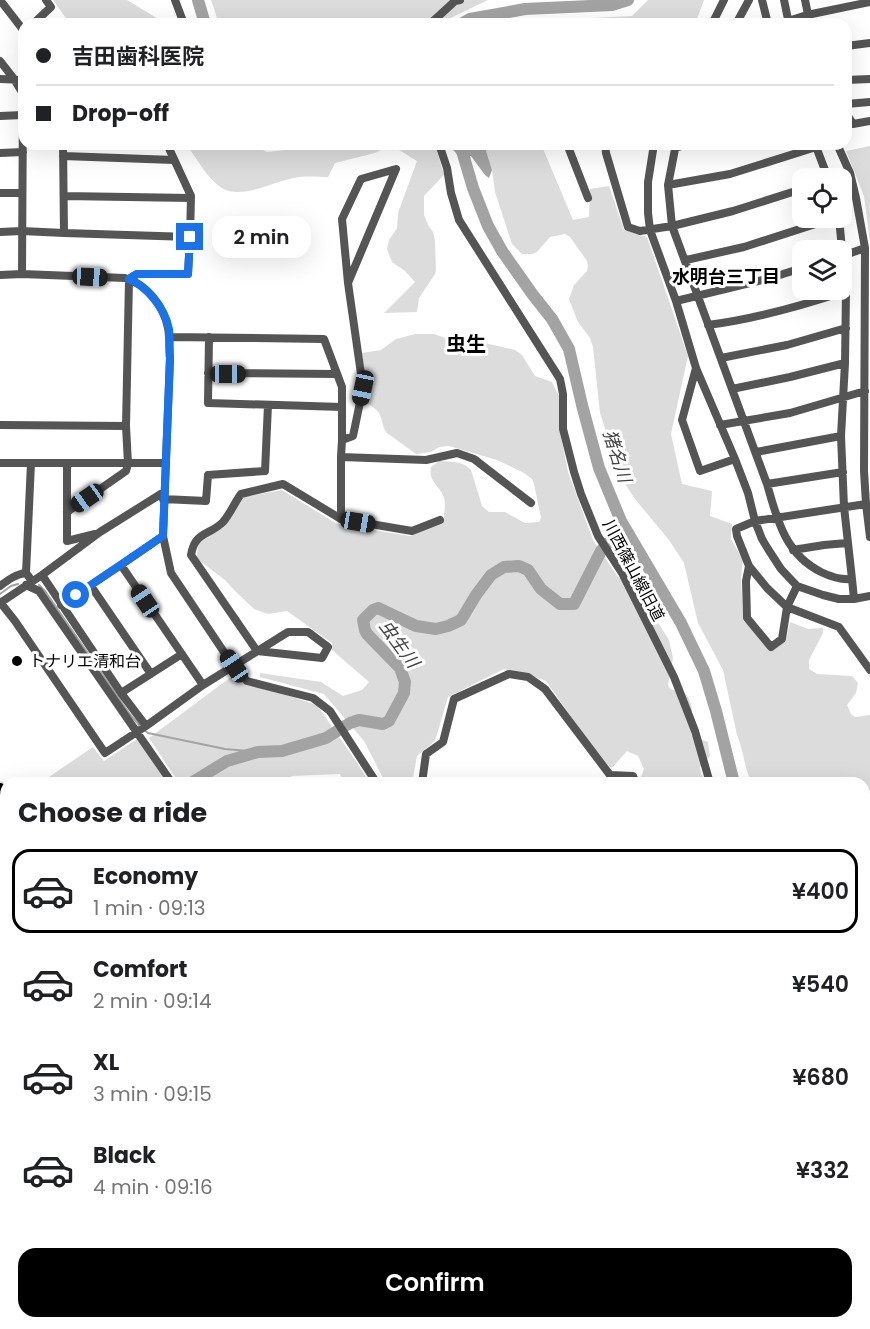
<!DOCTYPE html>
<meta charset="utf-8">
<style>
body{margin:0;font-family:Poppins,"Noto Sans JP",sans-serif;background:#f2f2f2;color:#202124;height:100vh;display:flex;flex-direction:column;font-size:22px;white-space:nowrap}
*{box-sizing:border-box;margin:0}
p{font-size:20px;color:#757577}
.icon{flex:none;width:33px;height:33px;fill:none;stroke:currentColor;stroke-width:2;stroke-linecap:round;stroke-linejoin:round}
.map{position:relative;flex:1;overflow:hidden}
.details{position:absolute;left:0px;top:777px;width:870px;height:552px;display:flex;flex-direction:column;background:#fff;border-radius:18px 18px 0 0;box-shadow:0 6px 24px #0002}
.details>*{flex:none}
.banner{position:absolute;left:18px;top:18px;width:834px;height:132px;border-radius:18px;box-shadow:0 6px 24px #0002;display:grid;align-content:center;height:132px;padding:0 18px;background:#fff}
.controls{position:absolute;left:792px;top:168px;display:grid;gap:12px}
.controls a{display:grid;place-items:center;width:60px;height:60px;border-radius:12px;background:#fff;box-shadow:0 6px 24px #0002;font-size:30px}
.end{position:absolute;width:27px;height:27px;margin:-14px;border:8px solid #1a73e8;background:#fff;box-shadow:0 0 0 3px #fff}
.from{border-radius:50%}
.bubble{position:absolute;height:42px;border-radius:18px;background:#fff;box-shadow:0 6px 24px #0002;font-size:20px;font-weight:600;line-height:42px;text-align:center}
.car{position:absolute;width:18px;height:36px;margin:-18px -9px;border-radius:8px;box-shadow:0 0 4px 2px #0007;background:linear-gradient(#222 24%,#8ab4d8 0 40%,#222 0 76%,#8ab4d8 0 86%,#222 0)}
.banner b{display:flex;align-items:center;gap:21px;height:57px;font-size:22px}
.banner b+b{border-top:2px solid #e0e0e0}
.banner i{width:15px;height:15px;background:#202124}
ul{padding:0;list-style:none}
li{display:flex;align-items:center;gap:18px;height:84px;margin:0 12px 9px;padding:0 6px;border:3px solid transparent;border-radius:18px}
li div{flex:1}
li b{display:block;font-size:22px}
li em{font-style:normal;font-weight:600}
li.current{border-color:#000}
li>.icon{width:54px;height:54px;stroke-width:1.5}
h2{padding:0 18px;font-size:27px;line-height:72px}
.cta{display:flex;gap:12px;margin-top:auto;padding:12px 18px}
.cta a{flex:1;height:69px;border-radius:18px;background:#000;color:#fff;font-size:24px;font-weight:600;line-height:69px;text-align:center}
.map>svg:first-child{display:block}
.green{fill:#dcdcdc}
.water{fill:#a3a3a3}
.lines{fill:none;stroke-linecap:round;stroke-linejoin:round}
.stream{stroke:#a3a3a3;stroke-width:2}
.river{stroke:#a3a3a3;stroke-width:12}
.major-casing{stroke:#dbdbdb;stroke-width:13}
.minor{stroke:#555;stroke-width:8}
.major{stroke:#000;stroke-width:10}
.route{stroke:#1a73e8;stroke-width:8}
.poi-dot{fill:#000;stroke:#fff;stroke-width:2}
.labels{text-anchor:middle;stroke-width:6;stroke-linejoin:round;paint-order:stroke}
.street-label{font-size:16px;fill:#000;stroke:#fff}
.poi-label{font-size:16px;fill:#000;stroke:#fff;text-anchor:start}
.neighbourhood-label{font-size:18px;font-weight:bold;fill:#000;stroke:#fff}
.water-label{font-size:18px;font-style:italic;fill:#444;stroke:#fff}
.quarter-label{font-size:20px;font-weight:bold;fill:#000;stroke:#fff}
</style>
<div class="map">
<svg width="870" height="1329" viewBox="0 0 870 1329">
<rect width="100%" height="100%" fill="#fff"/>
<path class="green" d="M53,0H127L155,17L163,24H70Z
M211,0H488L438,24H219Z
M648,0H704L695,24H482L632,16Z
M186,144H250L267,152L342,144H435L444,175L424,196V215L428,225L433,232L435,241L436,270L435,274L419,298L417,312L384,313L415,282L405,271L392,262L387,249L389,240L397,228L398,213L417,161L391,145L375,153L335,163L328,177C319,177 309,176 300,177C277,179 243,201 222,188C208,180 196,157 186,144Z
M484,144H541L573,220L589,217L590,189L609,186L624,230L647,237L688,356L671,434L682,484L712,491L710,516L732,524L731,539L743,560L741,577L743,620L772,651L786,641L790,622L808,629L823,628V633L809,660V669L817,674L852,676L858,683L856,693L847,705L851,714L855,717L870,715V976L864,969V783H752C744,768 744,751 737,735L723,670L698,623L684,563L669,540L635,499L620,476L600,413L593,347L590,338L578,322L569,299L574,285L587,271L588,266L587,261L570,237L565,234L550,237L537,252L532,254H522L512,244L495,192L492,170Z
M870,146V242L864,196L846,151Z
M415,334H434L451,340H471L515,350L522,355L535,376L552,382L559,396V427L568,472L593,540L618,577L636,587L669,640L673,658L668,685L670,689L685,693C689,698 692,704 692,711C692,722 688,723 692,736L708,742L710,756L700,767C700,777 705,778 712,783H643L641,777L644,769L638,756L627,751L612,768L601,759L546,681L525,673L504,669L448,697L435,741L417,756L412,783H383L382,776L364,741L324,694L260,677V673L321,682L343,696L362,690L369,682L332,650V643L287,611L268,614L254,609L235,591L225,580L200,561L197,557L198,542L226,524L244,497L282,490L337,524L410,536L443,522C444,516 446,504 444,498C441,486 428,483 431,467L439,461C450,462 462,460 471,470L482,506L489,512H505L525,523L539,522L541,518L534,484L532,479L524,473L497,460L449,446L439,447L431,452L416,454L387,433C383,428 383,424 381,418C379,409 370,405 362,401L365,387L362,353L381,350L396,339Z
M231,677L317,705L356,761L370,783H343L340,774L291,776L297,783H179L149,738Z
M137,739L167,783H40L93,747L104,761Z
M308,1323H380L379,1329H312V1325Z
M688,1323H758L756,1329H689Z"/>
<path class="water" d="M448,144H484L492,170L489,178L485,175L471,156H468L462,160Z"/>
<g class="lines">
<path class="stream" d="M39,585L45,591L129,713L140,726
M0,594L11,586L18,584
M144,730L148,733L225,749L258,752"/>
<path class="river" d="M198,0L205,24
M461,24L470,19L525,9L612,5L628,0
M460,144L473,188L488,226L502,251L533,295L552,319L569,349L582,405L599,468L621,521L681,623L704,671L716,711L734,783
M191,783L227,761L258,752L282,751L326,738L350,723L359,720L383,724L389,721L404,693L405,682L400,668L367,634L365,630L363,620L373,610L378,608L416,626L436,629L448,626L461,620L476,595L491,575L504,567L519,566L528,570L541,589L560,604H574L601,551L608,543L629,534
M0,912L6,908
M864,986L870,992
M864,1204L870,1196
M864,1276L870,1267
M828,1329L831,1323"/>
<g class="major-casing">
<path id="major" d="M0,788L6,797
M0,809L6,817
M435,1323L441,1329
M448,1323L454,1329"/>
</g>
<path class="minor" d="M0,0L24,31
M175,0L184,24
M762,0L768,24
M784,0L789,24
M805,0L810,24
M788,21L807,15L870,2
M33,24L51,7L46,0
M430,24L455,1L460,0
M712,24L724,0
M736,24L749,0
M846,46L870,43
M0,61L14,79L23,94L22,274
M0,79L24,80
M846,80L870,79
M846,104L870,102
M846,113L853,124L870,121
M0,116L23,115
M63,144L64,233L190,237L188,274H137L129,279L126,426L128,464L126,471L67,512
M167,144L191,196L190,237
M257,144L278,146L300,144
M439,144L447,168L451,193L459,220L560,379L563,394V429L574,472L581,494L598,536L622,573L674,677L695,731L710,783
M567,144L588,198
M605,144L606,153L628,227L640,231L672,226L733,211L802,189
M654,144L648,182V213L650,230L676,301L696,368L735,459L748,493L755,521L762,539L768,549L781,569L797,586L823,595L839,599H854L870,596
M676,144L668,185L672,226L767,484C777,519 785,554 821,572C831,577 841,580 852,579L854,599
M815,144L828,178
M837,144L850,173L856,198L865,248L864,471L866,504L870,537
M675,148L689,144
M0,153L23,152
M63,156L174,160
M835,178L850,173
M668,185L730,174L816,147
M0,193H22
M64,196L191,198
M839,218L846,291L845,363L841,436L844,507L852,579
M0,232L22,231L64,233
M842,256L865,248
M686,260L744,247L834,218
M0,275L22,274L125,278C147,284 164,307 168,328C170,338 169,349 170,358L163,536L171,573L234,667L247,681L313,698L330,711L374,779L375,783
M676,301L767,279L802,268
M708,325C756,319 801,306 846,291
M169,337L324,339L342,387V440
M209,337L208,403L342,407
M721,358L787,345L846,328
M696,368L682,420L700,471L735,459
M208,373L337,374
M732,389L790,377L845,363
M0,425L126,426
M720,425L790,413L865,391
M756,452L841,436
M341,457L342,440L353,436L363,388L348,283L396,169L361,179L342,219L348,283
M0,463H166
M31,463L26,573L32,581
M67,463V541L95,534
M767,484L843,472
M163,499L206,501L208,475L265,471L268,405
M866,504L755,521L736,529L737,536L749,566L767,588L787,607L839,627L870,670
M341,519V457L426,460L457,453L474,459L531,503
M163,536L121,565L203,685
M793,550L824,545L847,543
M749,566L746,581L747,618L771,647L782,639L787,607L797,586
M42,575L121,693L146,726
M26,585L39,591L172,783
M0,586C8,580 16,574 26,573
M91,586L151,674
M0,602L15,621L105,753L146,726L203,685L288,632H308L328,647L322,658L257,651L191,555C195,531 209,536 223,522C230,514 235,502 241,494L283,484L341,519L412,531L440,520
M0,603L42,575L100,532L164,492
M61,605L121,565
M121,693L182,654
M422,783L426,754L443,742L454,699L509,674L528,677L545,689L610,775L633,776L636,783
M0,904L6,900
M0,920L6,916
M0,968L6,964
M0,997L6,1006
M864,1033L870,1041
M0,1061L6,1071
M864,1092L868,1085
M0,1107H6
M864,1152L870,1143
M0,1242H6
M0,1280L6,1281
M0,1317H6
M75,1323L132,1328
M275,1323L280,1329
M497,1323L504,1329
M623,1323L654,1324V1329
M40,1329L41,1323
M171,1329L172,1323
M212,1329V1323
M238,1329L245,1323
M408,1329L414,1323
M545,1329L547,1323
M762,1329L764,1323"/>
<use href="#major" class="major"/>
</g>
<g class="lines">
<path class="route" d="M76,595L163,536L170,358C169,349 170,338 169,329C165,309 148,287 129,279L137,274H188L190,237"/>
</g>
<circle class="poi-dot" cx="17" cy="661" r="6"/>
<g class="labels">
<g class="street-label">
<text transform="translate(634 570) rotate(62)" y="6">川西篠山線旧道</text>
</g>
<g class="poi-label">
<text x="29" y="667">トナリエ清和台</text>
</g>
<g class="neighbourhood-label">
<text x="726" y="283">水明台三丁目</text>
</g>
<g class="water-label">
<text transform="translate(617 456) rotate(72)" y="6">猪名川</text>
<text transform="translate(399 644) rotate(54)" y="6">虫生川</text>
</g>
<g class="quarter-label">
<text x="466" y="351">虫生</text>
</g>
</g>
</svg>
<div class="controls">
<a><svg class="icon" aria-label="locate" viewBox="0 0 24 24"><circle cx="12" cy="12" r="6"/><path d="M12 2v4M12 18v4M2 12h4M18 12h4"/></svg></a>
<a><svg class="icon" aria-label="layers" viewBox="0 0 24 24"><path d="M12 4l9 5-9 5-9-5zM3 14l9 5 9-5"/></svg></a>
</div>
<i class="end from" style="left:76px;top:595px"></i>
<i class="end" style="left:190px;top:237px"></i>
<div class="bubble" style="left:212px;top:216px;width:99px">2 min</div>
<i class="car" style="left:90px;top:277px;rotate:93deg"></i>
<i class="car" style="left:228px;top:374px;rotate:90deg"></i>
<i class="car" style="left:363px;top:388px;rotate:192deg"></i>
<i class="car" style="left:87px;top:498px;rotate:235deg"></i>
<i class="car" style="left:358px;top:522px;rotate:100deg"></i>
<i class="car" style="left:145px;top:601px;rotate:326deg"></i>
<i class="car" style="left:234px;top:666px;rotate:326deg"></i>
<div class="banner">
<b><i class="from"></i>吉田歯科医院</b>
<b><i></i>Drop-off</b>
</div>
<section class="details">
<h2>Choose a ride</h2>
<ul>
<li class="current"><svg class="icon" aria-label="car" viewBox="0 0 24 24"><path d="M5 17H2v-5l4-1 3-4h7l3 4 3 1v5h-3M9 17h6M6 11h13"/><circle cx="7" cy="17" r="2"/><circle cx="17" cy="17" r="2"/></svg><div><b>Economy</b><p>1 min · 09:13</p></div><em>¥400</em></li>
<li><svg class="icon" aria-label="car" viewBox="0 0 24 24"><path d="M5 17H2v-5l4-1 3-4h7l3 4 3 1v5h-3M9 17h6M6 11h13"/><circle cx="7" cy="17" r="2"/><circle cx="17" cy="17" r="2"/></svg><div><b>Comfort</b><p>2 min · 09:14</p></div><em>¥540</em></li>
<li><svg class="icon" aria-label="car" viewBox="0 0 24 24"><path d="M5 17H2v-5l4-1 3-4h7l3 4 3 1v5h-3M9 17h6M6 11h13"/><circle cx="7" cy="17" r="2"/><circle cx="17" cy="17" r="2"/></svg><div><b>XL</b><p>3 min · 09:15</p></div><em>¥680</em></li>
<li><svg class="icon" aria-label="car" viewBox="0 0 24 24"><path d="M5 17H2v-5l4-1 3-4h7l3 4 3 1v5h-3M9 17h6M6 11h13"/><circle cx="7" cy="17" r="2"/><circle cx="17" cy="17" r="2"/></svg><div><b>Black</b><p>4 min · 09:16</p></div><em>¥332</em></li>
</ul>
<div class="cta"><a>Confirm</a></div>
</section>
</div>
